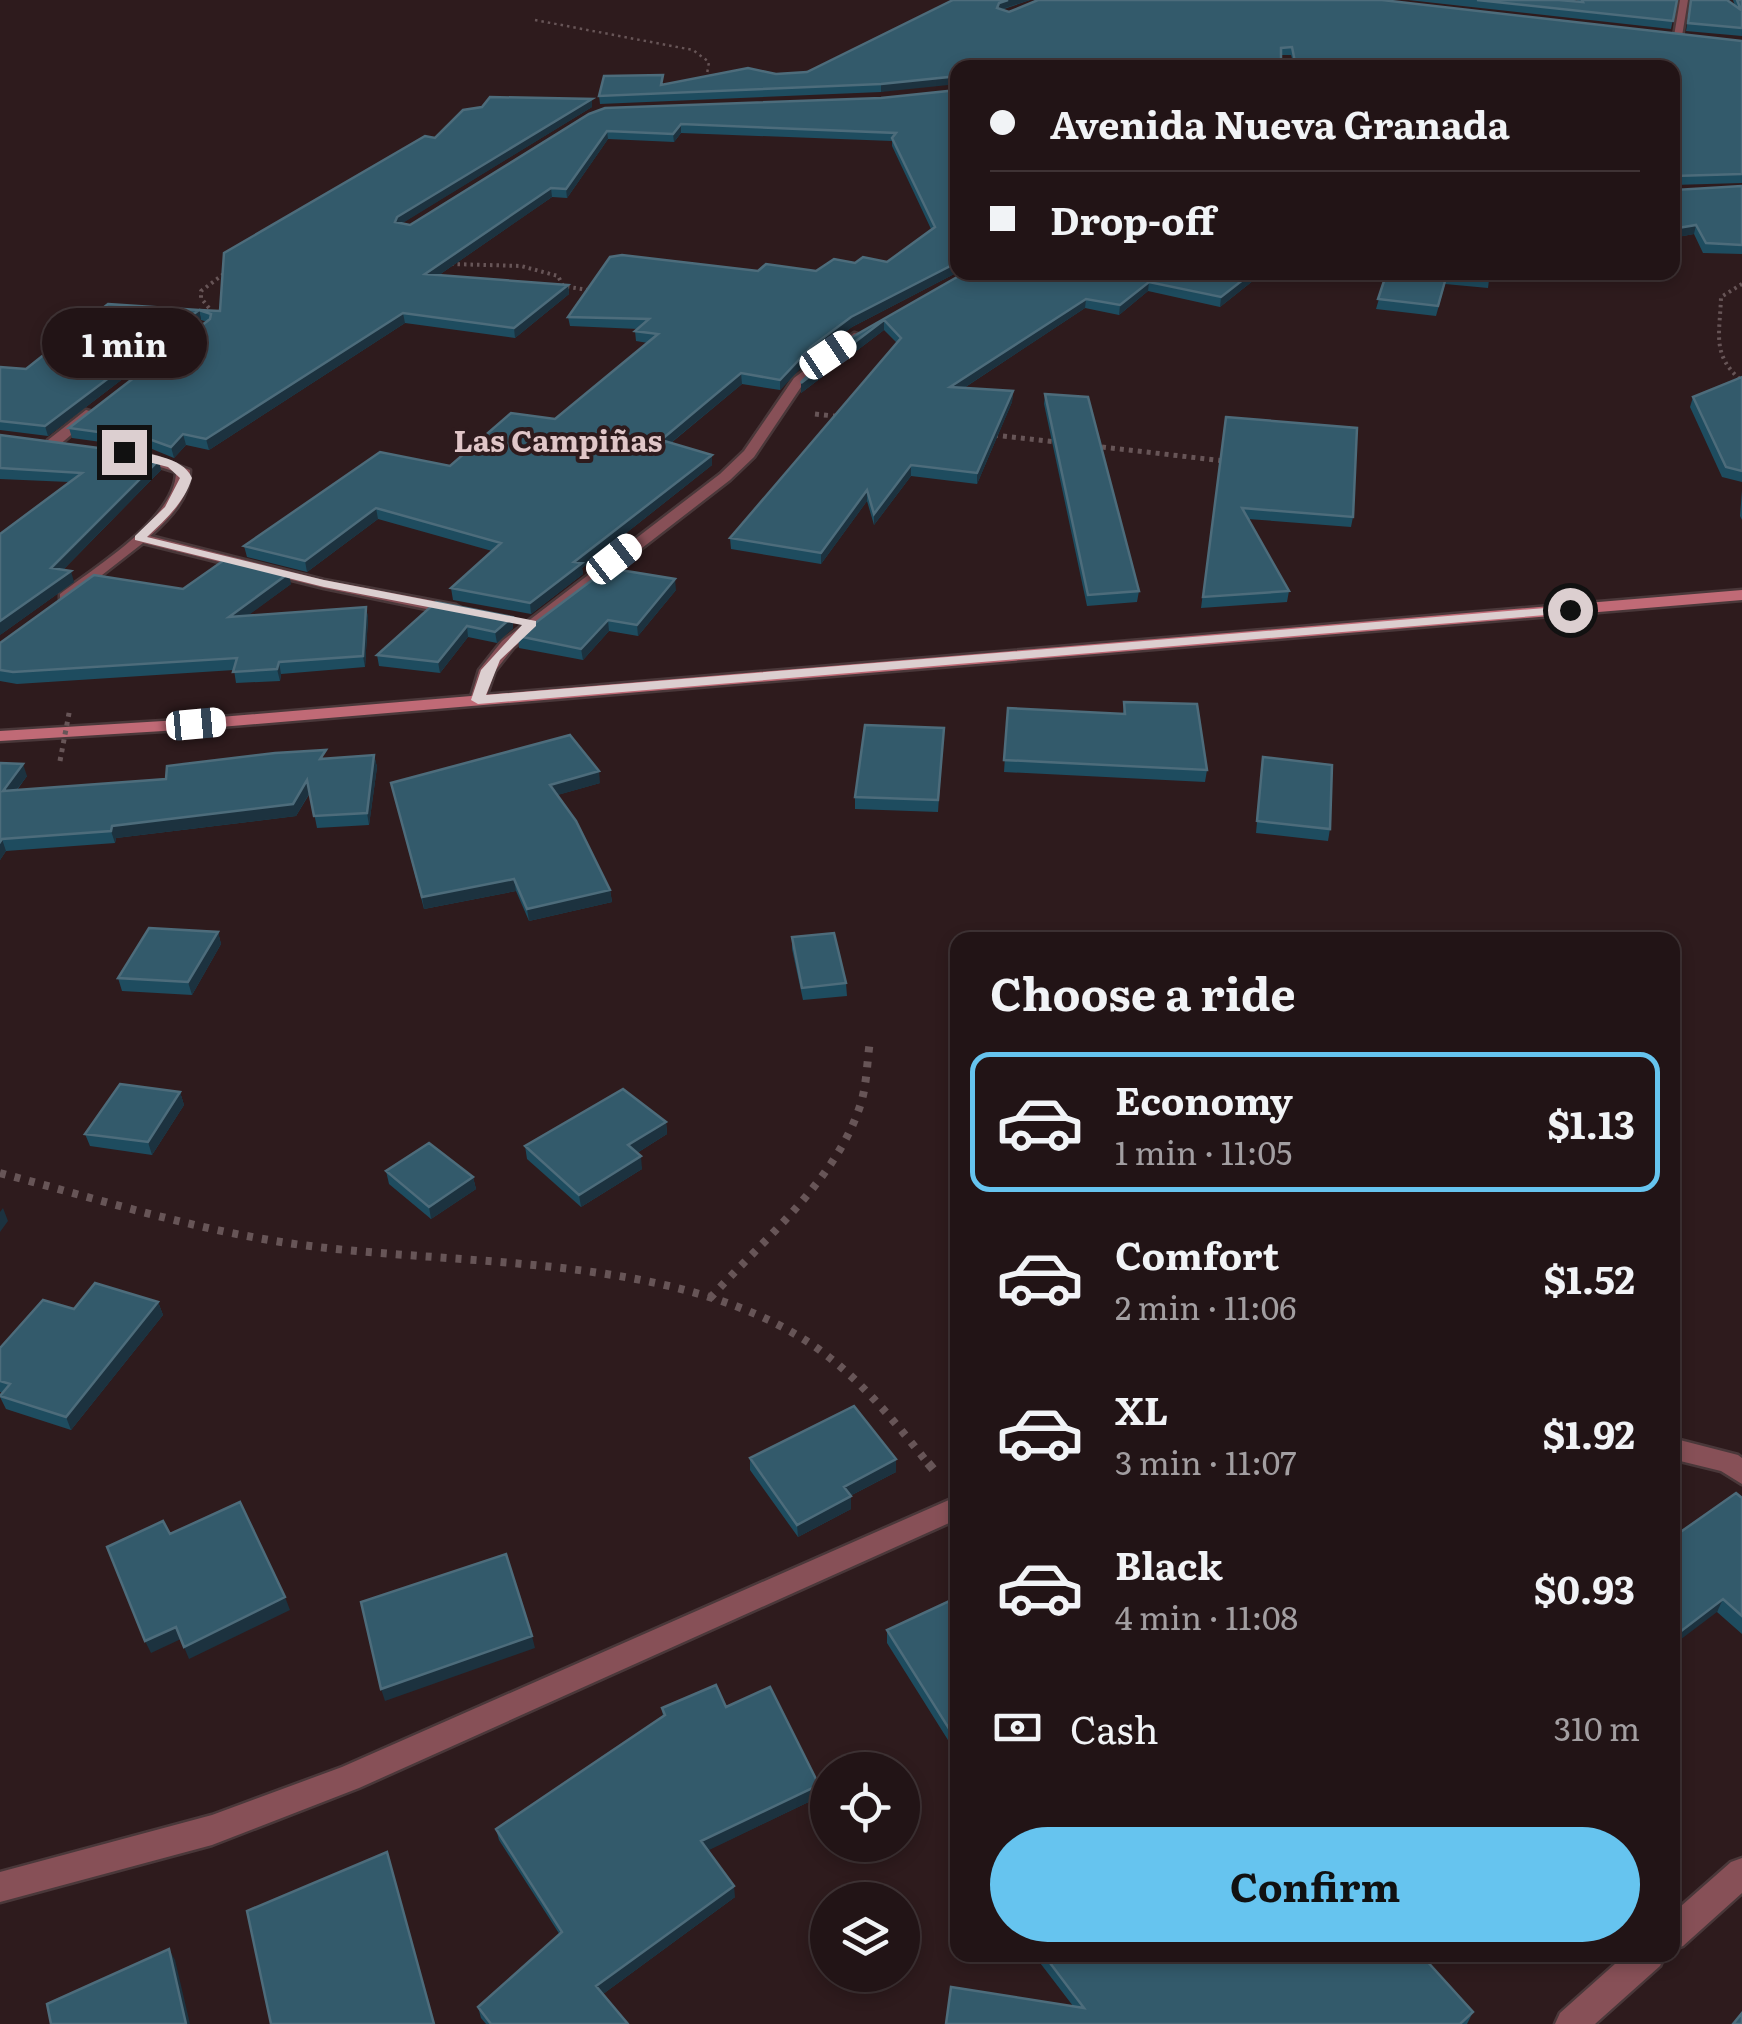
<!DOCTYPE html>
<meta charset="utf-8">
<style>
body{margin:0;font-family:Literata,serif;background:#2e2123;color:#f1f3f6;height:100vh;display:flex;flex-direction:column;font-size:38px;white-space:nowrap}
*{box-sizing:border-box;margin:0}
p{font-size:32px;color:#a29ea1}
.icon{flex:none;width:55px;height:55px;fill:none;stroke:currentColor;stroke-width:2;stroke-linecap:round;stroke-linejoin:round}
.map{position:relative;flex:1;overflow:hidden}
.drawer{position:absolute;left:950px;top:932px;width:730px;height:1030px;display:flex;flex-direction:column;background:#221416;border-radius:20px;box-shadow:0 5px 15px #0003,0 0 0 2px #3f3335}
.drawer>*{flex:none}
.top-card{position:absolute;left:950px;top:60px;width:730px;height:220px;border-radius:20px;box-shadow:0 5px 15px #0003,0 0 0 2px #3f3335;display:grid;align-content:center;height:220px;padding:0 40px;background:#221416}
.buttons{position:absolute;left:810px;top:1752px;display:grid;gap:20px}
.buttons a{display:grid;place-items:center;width:110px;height:110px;border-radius:50%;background:#221416;box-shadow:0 5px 15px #0003,0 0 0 2px #3f3335;font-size:50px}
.end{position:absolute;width:45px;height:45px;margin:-22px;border:12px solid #dccfd0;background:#111;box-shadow:0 0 0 5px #111}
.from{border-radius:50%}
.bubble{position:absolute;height:70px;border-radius:35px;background:#221416;box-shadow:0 5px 15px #0003,0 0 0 2px #3f3335;font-size:32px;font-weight:700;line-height:70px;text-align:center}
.car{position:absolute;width:30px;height:60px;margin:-30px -15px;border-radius:12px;box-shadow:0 0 8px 2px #0007;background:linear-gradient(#fff 24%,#345 0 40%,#fff 0 76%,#345 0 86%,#fff 0)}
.top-card b{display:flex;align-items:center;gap:35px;height:95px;font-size:38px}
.top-card b+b{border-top:2px solid #3f3335}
.top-card i{width:25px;height:25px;background:#f1f3f6}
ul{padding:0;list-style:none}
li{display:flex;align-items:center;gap:30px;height:140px;margin:0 20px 15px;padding:0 20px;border:5px solid transparent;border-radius:20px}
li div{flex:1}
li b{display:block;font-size:38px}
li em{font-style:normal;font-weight:700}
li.selected{border-color:#66c4ef}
li>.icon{width:90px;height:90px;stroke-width:1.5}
h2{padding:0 40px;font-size:45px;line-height:120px}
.pay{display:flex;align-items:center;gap:25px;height:110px;padding:0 40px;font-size:38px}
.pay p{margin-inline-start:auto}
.action{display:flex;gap:20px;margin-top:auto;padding:20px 40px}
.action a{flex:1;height:115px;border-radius:60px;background:#66c4ef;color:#111;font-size:40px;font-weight:700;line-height:115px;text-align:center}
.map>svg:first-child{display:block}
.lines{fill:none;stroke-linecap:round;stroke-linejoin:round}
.street-casing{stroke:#4a383a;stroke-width:5}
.secondary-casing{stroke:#4a383a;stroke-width:5}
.path-far4{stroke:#675557;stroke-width:2.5;stroke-dasharray:2.5 4;stroke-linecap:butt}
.path-far3{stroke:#675557;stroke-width:4;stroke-dasharray:2.5 4;stroke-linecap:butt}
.path-far2{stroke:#675557;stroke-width:5;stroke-dasharray:4 5;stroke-linecap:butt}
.path-far1{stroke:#675557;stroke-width:8;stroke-dasharray:6 9;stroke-linecap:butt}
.path{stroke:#675557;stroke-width:9;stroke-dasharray:8 11;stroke-linecap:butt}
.street{fill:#875057;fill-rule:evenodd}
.secondary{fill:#c06a76;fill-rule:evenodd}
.path-bridge{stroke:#675557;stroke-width:5;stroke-dasharray:4 5;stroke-linecap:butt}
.wall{fill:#1e4c5f;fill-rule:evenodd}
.shaded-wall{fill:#1c323f}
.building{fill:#335a6b;stroke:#4d6c7b;stroke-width:2.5;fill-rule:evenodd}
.route{fill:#dccfd0}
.labels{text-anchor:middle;stroke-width:8;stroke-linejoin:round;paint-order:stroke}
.far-quarter-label{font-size:30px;font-weight:bold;fill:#e0c6c8;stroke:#2e1b1d}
</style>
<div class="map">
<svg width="1742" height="2024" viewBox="0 0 1742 2024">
<rect width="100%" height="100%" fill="#2e1b1d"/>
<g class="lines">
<g class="street-casing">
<path id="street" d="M1680,0H1688L1682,36L1678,38L1674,36Z
M854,333L864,336L803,384L754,457L730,480L514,647L495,671L484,703H472L470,700L479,670L502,641L720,474L744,451L794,378Z
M86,410L97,413L58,446H48V440Z
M126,450H136L190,470C190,498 170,518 150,536L324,580L456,605L464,610L456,615L324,588L143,543L70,600H60V594C94,568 176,518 176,472L126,456Z
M1672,1438L1738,1455L1742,1458V1484L1721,1471L1672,1459Z
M958,1496V1519L359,1788L212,1845L0,1902V1872L212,1815L342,1767Z
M1742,1858V1893L1683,1946L1672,1950V1914L1731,1862Z
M1625,1955H1665L1660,1966L1595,2024H1555L1560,2013Z"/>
</g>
<g class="secondary-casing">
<path id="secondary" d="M1742,590V600L196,729L0,741V731L196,719Z"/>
</g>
<path class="path-far4" d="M535,20L693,50L709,62L707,74L714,81"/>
<path class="path-far3" d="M451,264L521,266L558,276L563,286L594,291
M1742,284L1721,297C1720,334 1711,355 1742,381
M213,313L201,298V291L229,270"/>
<path class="path-far2" d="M815,414L843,417
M994,435L1056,442
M1093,446L1225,461"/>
<path class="path-far1" d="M0,1173C93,1198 186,1227 281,1242C446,1268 672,1249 814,1346C860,1378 896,1423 930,1466
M710,1298C763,1240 837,1180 861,1103C867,1083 867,1061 870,1041"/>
<path class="path" d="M928,1463L938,1475"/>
<use href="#street" class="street"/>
<use href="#secondary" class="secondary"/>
<path class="path-bridge" d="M60,761L70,708"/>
</g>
<path class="wall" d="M953,0H1030L1001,10L1009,12L1742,41V183L1673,185L1675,190L1742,186V254L1703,253L1694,234L1672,238V68H958L881,92L600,104L599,96L663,85L807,72ZM1281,55H1291L1293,62L1281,63Z
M1408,0H1559L1578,2L1577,0H1677L1671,29Z
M1691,0H1727L1735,6L1733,0H1742V36L1686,31Z
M958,90V272L852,327L811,357L780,390L742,384L671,443L712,465L582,568L583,574L531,614L453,600L451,588L492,551L378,519L307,572L247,557L244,546L450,466L555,419L648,343L636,341L635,331L638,329L570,326L568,317L758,271H816L855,263L887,262L931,229L892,146V141L681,133L674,142L608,139L567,198L552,197L439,275L568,285L569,294L515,338L405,323L209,450L186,445L174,458L152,449L72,438L69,428L207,322L201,320L199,310L220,311L435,138L592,107L402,223L410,225L589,114L881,98Z
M966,272H1264L1220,307L1148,291L1119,315L1085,308L964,388L1013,391L1012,402L977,484L911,476L874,525L867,501L821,564L731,549L730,538L897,343L884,330L801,393V383L847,340Z
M1342,272H1490L1488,288L1445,284L1436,316L1376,309L1386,275Z
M201,319L48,436L0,430V367L26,369Z
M1742,377V482L1722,477L1690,407L1693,397Z
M1045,394L1139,591L1137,602L1087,606L1044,404Z
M1226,417L1353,517L1351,527L1248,519L1289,591L1287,602L1201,608Z
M0,435L161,470L63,570L74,582L0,635L69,482L0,479Z
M1742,490V520L1740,516Z
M291,584L248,615L366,607L368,618L365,667L281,674L280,681L236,683L234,670L17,684L0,681V643L183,589Z
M676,590L638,636L609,631L583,660L519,648L518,636Z
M436,602L512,617L513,628L497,643L468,637L440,673L379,666L377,655Z
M1124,702L1207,770L1205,782L1004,772L1008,708L1123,714Z
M944,728L938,812L855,809V797Z
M374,755L377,767L369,825L317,828L310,793L296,816L116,838L115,843L6,851L0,860V763L27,776L17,790L166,779L327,758Z
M1263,757L1330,829L1328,841L1256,833Z
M391,783H600L557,795L610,890L612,902L529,921L516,891L424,909Z
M218,932L221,944L192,995L122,991L118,978Z
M792,937L846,983L847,996L803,1000L792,949Z
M180,1092L184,1105L152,1155L90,1146L85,1134Z
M666,1122L667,1134L637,1153L642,1169L581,1207L527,1159L525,1146Z
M386,1171L473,1177L476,1189L431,1219L389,1184Z
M158,1302L163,1315L71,1430L6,1409L0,1397L3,1393L0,1392V1348L74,1309Z
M750,1458L896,1472L850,1496L851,1509L798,1537L750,1470Z
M1742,1498V1634L1717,1612Z
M958,1597V1756L887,1643V1630Z
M726,1707L819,1797L708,1850L735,1897L603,1994L628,2024H486L481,2018L478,2007L560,1935L499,1840L496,1829L663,1717L662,1708Z
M1034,1955H1438L1429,1963L1473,2012L1467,2024H946L1073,2006Z"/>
<path class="shaded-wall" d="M1008,0H1030L999,10L997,8L999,3Z
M958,76V84L881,92V84Z
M592,99V107L398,226L395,222L397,217Z
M681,124V133L674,142L673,134Z
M607,131L608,139L567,198L566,189Z
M551,188L552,197L426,284L425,274Z
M1696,225L1694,234L1672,238V229Z
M958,262V272L852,327L811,357L780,390V380L811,347L851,317Z
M1253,272H1264L1220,307L1221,297Z
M1149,282L1148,291L1119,315L1120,305Z
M568,285L569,294L515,338L514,328Z
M1086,299L1085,308L950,397V387Z
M199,310L201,319L48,436L45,426Z
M403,313L405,323L209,450L206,439Z
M884,320V330L801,393V383Z
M741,373L742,384L662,450L661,440Z
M1013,391L1012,402L977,484V473Z
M183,434L186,445L174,458L171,447Z
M712,455V465L582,568L583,574L531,614L530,603L574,562Z
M159,460L161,470L54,579L51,568Z
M911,465V476L874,525V514Z
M867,490V501L821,564V553Z
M376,508L378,519L307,572L305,561Z
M71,571L74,582L0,635V621Z
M289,573L291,584L231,628L229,617Z
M675,579L676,590L638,636L637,625Z
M366,607L368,618L365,667L363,656Z
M512,617L513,628L497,643L495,632Z
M608,620L609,631L583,660L581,649Z
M467,626L468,637L440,673L438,662Z
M279,662L281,674L280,681L277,669Z
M374,755L377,767L369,825L367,813Z
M23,764L27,776L7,802L3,791Z
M599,771L600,783L551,797L550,785Z
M307,780L310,792L296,816L116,838L115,843L111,831L112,826Z
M2,839L6,851L0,860V842Z
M514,879L516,891L424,909L422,897Z
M610,890L612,902L529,921L527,909Z
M218,932L221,944L192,995L188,982Z
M180,1092L184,1105L152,1155L148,1142Z
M666,1122L667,1134L629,1158L628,1145Z
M641,1156L642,1169L581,1207L579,1195Z
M473,1177L476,1189L431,1219L429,1207Z
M3,1208L8,1221L0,1232V1212Z
M158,1302L163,1315L71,1430L66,1417Z
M896,1459V1472L844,1499V1487Z
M851,1496V1509L798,1537L797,1525Z
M285,1597L290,1610L189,1659L184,1647Z
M1723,1599L1717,1612L1672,1646V1638Z
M176,1627L181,1639L151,1653L145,1641Z
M532,1636L535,1648L385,1701L381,1689Z
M819,1785V1797L703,1853L701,1841Z
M734,1886L735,1897L599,1997L596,1986Z
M169,1949L175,1960L190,2024H186Z
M1430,1955H1438L1420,1970L1425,1959Z"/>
<path class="building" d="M953,0H1008L999,3L997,8L1009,12L1038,0H1382L1742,41V174L1674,176L1672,178V68H958V76L881,84L599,96L604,76L663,75L661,85L748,68L776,74L807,72ZM1292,47L1295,62L1281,63V48Z
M1477,0H1559L1583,2L1582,0H1677L1673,21Z
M1691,0H1727L1741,10L1737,0H1742V28L1688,23Z
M958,90V262L851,317L811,347L780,380L741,373L661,440L712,455L574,562L582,563L530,603L451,588L501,543L376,508L305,561L244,546L380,452L450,466L511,413L555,419L658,334L635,331L649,319L568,317L610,257L622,255L758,271L766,264L816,271L834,259L855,263L863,257L887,262L935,227L892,138L896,133L681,124L673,134L607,131L566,189L551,188L425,274L568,285L514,328L403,313L206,439L183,434L171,447L149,439L69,428L210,319L211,314L199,310L220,311L224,253L425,136L435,138L463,110L482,107L490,97L592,99L397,217L395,222L410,225L589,114L605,108L881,98Z
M1672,185L1675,190L1742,186V245L1706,243L1696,225L1672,229Z
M966,272H1253L1221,297L1149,282L1120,305L1086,299L950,387L1013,391L977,473L911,465L874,514L867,490L821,553L730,538L901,338L884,320L801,383L803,380L847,340Z
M1387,272H1490V278L1447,274L1438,306L1378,299Z
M108,304L199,310L45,426L0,421V367L26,369Z
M1742,377V471L1726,467L1693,397Z
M1045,394L1088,397L1139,591L1088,595Z
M1226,417L1357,428L1353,517L1242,508L1289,591L1203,597Z
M0,435L144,454L159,460L51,568L71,571L0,621V534L82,473L0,468Z
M227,558L289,573L229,617L366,607L363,656L279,662L277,669L233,672L237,658L13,672L0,670V643L94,575L183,589Z
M608,568L675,579L637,625L608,620L581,649L518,636Z
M436,602L512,617L495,632L467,626L438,662L377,655Z
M1124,702L1197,704L1207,770L1004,760L1008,708L1125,714Z
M865,725L944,728L938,800L855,797Z
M570,735L599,771L550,785L576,821L610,890L527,909L514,879L422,897L391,783Z
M326,750L320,759L374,755L367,813L314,816L307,780L293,804L112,826L111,831L2,839L0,842V763L23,764L3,791L166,779L167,766L275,753Z
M1263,757L1332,765L1330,829L1257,821Z
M149,928L218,932L188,982L118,978Z
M834,933L846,983L802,988L792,937Z
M120,1084L180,1092L148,1142L85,1134Z
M623,1089L666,1122L628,1145L641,1156L579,1195L525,1146Z
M429,1143L473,1177L429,1207L386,1171Z
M95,1283L158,1302L66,1417L0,1396L10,1384L0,1381V1348L43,1300L74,1309Z
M854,1406L896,1459L844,1487L851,1496L797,1525L750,1458Z
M1736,1493L1742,1498V1616L1723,1599L1672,1638V1538Z
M240,1502L285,1597L184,1647L176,1627L145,1641L107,1547L163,1521L170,1534Z
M506,1554L532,1636L381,1689L361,1602Z
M958,1597V1743L887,1630Z
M716,1685L726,1707L770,1687L819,1785L701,1841L734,1886L596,1986L628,2024H491L478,2007L562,1932L496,1829L665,1715L662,1708Z
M387,1852L434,2024H271L247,1911Z
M169,1949L186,2024H51L47,2004Z
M1044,1955H1430L1425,1959L1473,2012L1460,2024H946L951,1987L1084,2008Z
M1742,2013V2024H1733Z"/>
<path class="route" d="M124,449C146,454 183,456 192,478C184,503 166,519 147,537L324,580L536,621V626L500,660L486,695L1570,606L1576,610L1570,613L478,704L471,700L481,670L522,625L324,587L135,540V536L165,507L180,478L168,467L121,455Z"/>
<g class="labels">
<g class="far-quarter-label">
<text x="558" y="452">Las Campiñas</text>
</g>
</g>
</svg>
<div class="buttons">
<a><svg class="icon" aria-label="locate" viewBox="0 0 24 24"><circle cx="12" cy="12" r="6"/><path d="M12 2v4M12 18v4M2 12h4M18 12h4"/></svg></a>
<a><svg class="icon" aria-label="layers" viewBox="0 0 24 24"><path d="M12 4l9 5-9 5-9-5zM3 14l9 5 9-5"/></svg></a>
</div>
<i class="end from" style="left:1570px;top:610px"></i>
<i class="end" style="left:124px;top:452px"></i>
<div class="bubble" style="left:42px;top:308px;width:165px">1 min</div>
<i class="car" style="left:828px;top:355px;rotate:56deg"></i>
<i class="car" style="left:614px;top:559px;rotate:52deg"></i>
<i class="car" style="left:196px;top:724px;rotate:85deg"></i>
<div class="top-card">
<b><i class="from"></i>Avenida Nueva Granada</b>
<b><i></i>Drop-off</b>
</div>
<section class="drawer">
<h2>Choose a ride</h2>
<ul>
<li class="selected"><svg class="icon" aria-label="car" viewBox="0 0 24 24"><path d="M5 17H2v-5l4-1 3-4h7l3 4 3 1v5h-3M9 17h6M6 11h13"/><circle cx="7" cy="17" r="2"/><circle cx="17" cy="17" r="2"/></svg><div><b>Economy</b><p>1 min · 11:05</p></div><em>$1.13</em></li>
<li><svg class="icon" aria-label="car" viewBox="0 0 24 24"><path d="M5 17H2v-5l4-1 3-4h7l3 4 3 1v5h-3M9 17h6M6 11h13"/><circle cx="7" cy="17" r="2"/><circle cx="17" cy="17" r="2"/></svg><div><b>Comfort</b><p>2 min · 11:06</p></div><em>$1.52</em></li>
<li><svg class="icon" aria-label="car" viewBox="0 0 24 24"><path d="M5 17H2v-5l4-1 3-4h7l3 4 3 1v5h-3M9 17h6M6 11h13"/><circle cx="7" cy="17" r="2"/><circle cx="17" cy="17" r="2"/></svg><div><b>XL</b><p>3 min · 11:07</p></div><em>$1.92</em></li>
<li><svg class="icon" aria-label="car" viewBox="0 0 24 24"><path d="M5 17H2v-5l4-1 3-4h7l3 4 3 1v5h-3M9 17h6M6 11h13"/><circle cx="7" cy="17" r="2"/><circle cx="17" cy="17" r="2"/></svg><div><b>Black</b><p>4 min · 11:08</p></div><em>$0.93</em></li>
</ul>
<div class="pay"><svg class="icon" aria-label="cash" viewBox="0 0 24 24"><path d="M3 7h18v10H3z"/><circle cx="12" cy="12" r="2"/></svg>Cash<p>310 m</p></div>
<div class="action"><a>Confirm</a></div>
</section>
</div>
